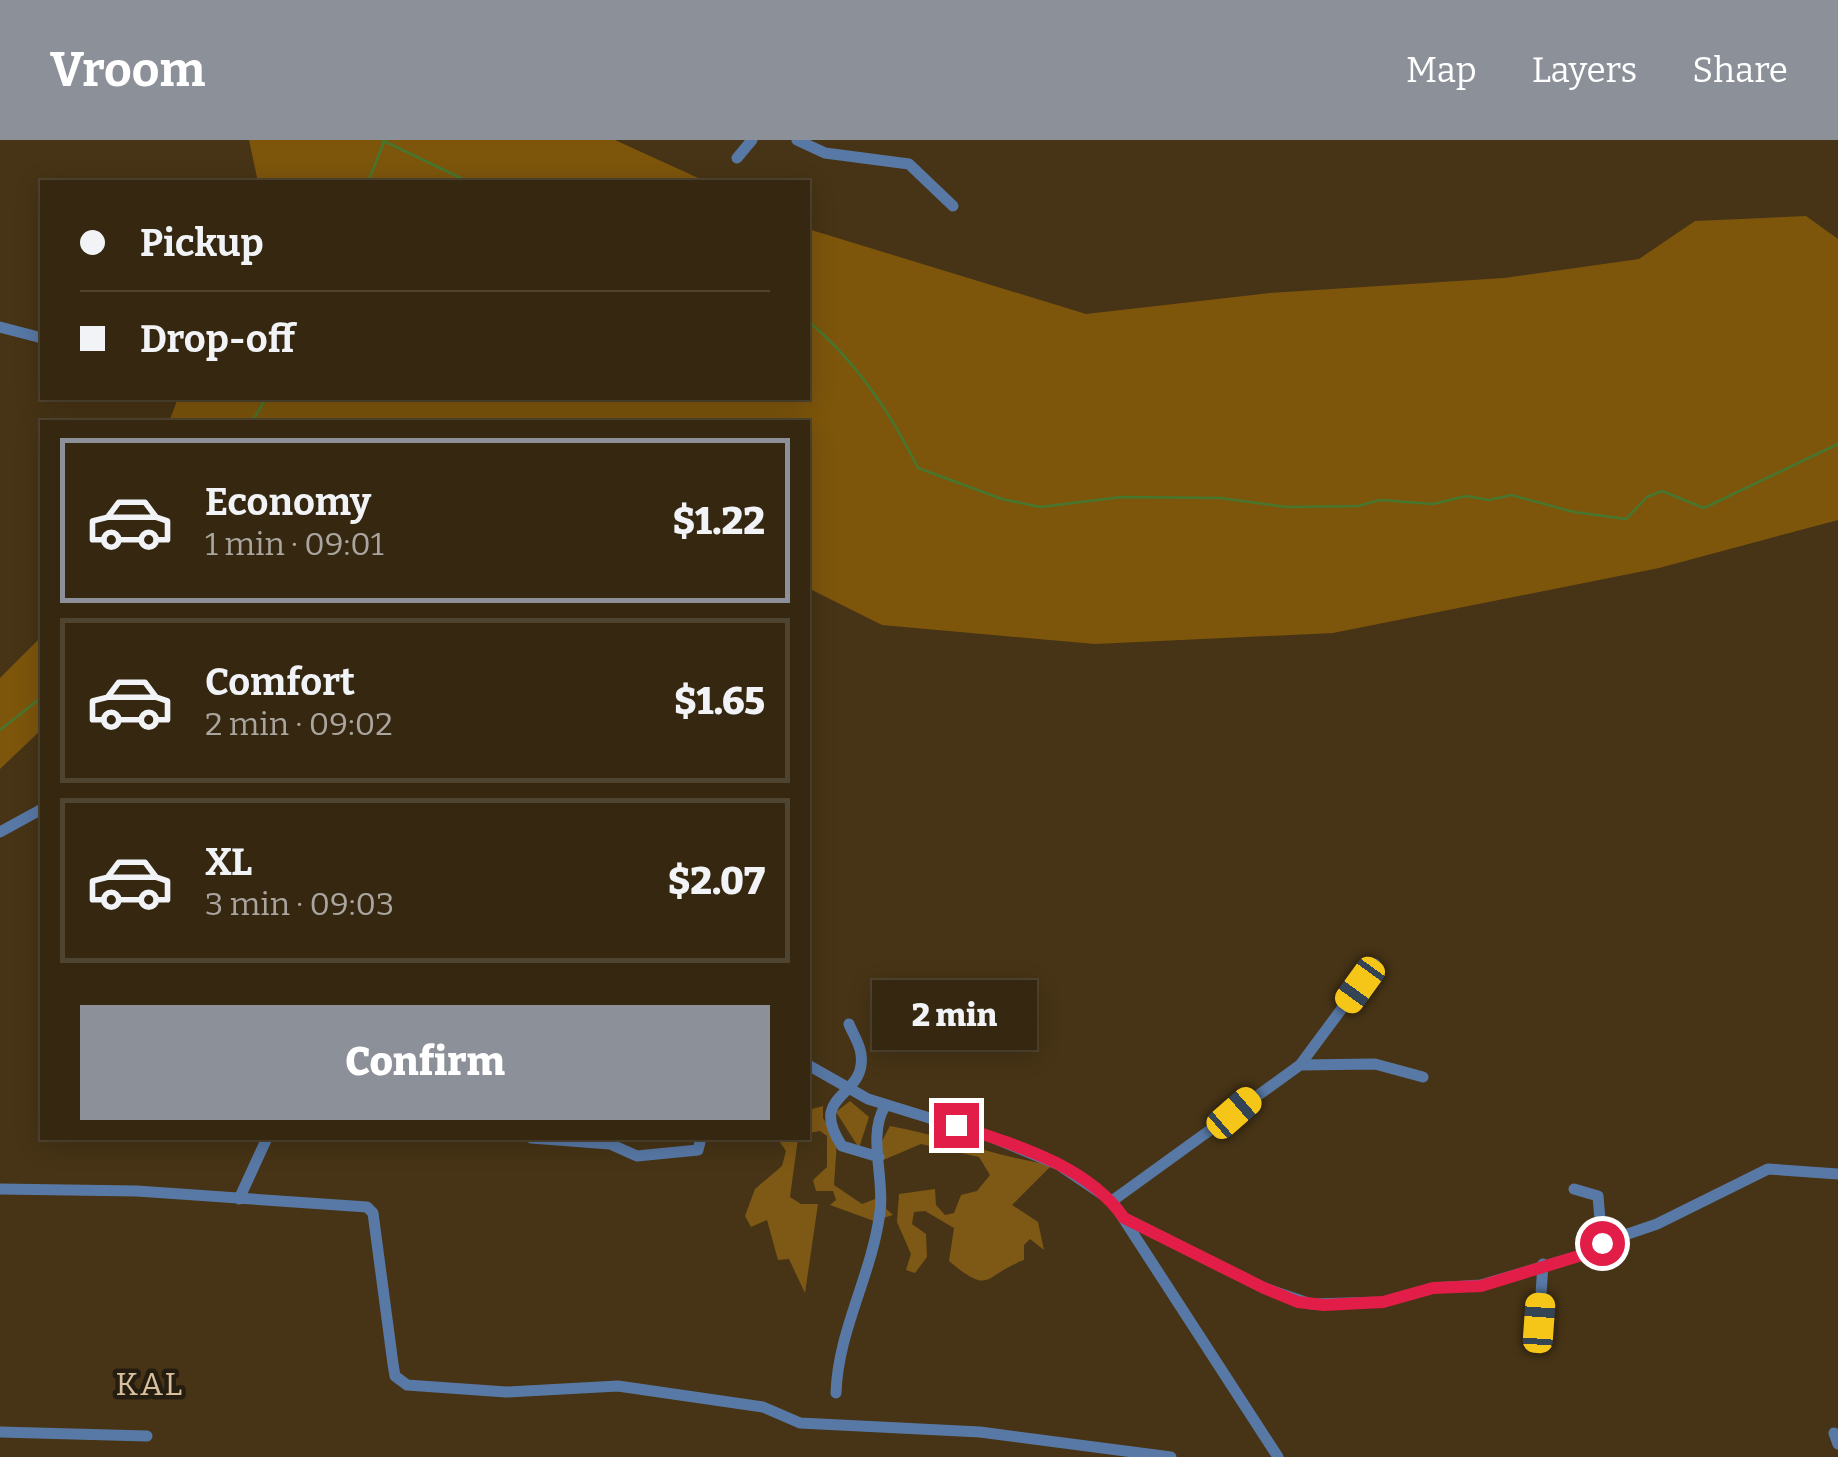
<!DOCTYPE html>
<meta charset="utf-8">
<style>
body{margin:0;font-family:Bitter,serif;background:#40331e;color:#f1f3f6;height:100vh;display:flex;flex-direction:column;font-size:38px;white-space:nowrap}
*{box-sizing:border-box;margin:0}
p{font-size:32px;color:#aaa59f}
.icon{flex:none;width:55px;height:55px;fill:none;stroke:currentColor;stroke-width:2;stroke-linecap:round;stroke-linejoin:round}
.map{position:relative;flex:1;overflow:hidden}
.sheet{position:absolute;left:40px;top:280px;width:770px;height:720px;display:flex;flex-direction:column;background:#352710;border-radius:0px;box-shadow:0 5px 25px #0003,0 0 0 2px #4f4430}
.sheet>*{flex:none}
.top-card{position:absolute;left:40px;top:40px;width:770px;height:220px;border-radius:0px;box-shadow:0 5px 25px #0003,0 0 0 2px #4f4430;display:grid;align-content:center;height:220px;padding:0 40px;background:#352710}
.end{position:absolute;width:45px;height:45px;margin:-22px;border:12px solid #e11d48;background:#fff;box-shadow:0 0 0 5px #fff}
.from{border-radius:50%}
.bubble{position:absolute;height:70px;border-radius:0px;background:#352710;box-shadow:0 5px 25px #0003,0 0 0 2px #4f4430;font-size:32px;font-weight:800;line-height:70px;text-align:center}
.car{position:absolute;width:30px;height:60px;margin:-30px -15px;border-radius:12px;box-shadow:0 0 8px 2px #0007;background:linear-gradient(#f5c518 24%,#345 0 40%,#f5c518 0 76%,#345 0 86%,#f5c518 0)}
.top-card b{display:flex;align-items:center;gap:35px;height:95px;font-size:38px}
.top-card b+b{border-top:2px solid #4f4430}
.top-card i{width:25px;height:25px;background:#f1f3f6}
ul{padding:18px 0 0;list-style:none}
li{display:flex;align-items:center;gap:30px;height:165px;margin:0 20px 15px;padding:0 20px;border:5px solid #4f4430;border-radius:0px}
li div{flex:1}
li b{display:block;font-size:38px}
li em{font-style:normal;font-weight:800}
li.selected{border-color:#8c9099}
li>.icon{width:90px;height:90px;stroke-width:1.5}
.primary-button{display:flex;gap:20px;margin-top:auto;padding:20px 40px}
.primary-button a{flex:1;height:115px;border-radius:0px;background:#8c9099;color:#fff;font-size:40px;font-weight:800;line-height:115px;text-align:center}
header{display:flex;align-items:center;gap:60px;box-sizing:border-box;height:140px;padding:0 50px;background:#8c9099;color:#fff}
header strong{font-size:48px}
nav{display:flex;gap:55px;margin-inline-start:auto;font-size:35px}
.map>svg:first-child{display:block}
.green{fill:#7d560c}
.forest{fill:#7e5815}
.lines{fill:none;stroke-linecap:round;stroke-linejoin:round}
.stream{stroke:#47772e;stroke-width:2.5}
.minor{stroke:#5879a6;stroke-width:11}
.route{stroke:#e11d48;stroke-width:12}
.labels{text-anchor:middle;stroke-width:9;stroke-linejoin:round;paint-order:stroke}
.quarter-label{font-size:32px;letter-spacing:2.5px;fill:#d8c09e;stroke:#261d11}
</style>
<header>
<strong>Vroom</strong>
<nav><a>Map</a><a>Layers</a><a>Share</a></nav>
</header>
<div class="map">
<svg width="1838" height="1317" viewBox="0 0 1838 1317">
<rect width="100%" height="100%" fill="#473416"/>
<path class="green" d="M249,0H615L707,42H258Z
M1806,76L1838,99V380L1659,428L1333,493L1095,504L882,485L808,448V282H169L178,258H808V89L1086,174L1270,153L1504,138L1639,119L1695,81Z
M42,496V589L0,629V538Z"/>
<path class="forest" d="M850,961L869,977L859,1008L836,972Z
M823,966V978L837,1001L834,1045L862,1064L875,1059L893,1075L874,1081L830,1065L836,1060L833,1051H816L813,1040L827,1027V996L820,991L808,993V970Z
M890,986C945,996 997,1017 1052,1025L1012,1065L1038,1082L1044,1110L1030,1099L1024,1105V1120C983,1135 992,1157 949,1121L954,1088L925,1071L914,1072L912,1084L926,1094L927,1117L915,1133L906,1130L911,1114L897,1082L899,1054L935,1049L936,1065L945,1075L954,1073L961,1055L977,1051L990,1035L979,1017L921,1004L881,1021L882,1001Z
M777,998H798L790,1057L801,1064H818L805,1153L789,1119L778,1120L767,1080L751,1087L745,1076L755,1049L782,1026L786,1011Z"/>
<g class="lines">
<path class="stream" d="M382,0L469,42
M368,42L384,2
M808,181C856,221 890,271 918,328L1002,359L1040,367L1122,357L1220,358L1286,367L1358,366L1380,360L1433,364L1466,356L1489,360L1511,355L1574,372L1626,379L1647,357L1662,351L1704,368L1838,304
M252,282L266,258
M0,590L42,557"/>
<path class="minor" d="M797,0L825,13L909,24L953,66
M737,18L752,0
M0,187L42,198
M0,692L42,669
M849,884C852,892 860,904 861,914C867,959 806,952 842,1006L879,1017
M808,925L868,959L991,997L1059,1025L1112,1061L1278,1317
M1300,925L1375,824
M531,998L610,1004L637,1016L698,1010L701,998
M0,1049L137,1051L367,1067L373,1073L393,1224L395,1236L407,1245L506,1252L618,1246L763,1267L800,1283L980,1292L1171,1317
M1574,1049L1598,1056L1602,1103
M239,1059L267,998
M1112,1061L1300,925L1375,924L1423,937
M1124,1078L1264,1148L1311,1164L1383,1162L1433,1148L1481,1145L1582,1115L1587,1108L1657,1084L1768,1029L1838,1034
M1539,1183L1543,1124
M836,1253C838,1190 872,1135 880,1072C885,1038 867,996 885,966
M0,1292L147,1296
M1834,1293L1838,1304"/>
</g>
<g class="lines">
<path class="route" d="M956,985C1015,1005 1087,1025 1124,1078L1264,1148L1298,1162L1324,1165L1383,1162L1433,1148L1481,1146L1582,1115L1602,1103"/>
</g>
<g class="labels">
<g class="quarter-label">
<text x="150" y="1255">KAL</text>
</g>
</g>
</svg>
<i class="end from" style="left:1602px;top:1103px"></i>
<i class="end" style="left:956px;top:985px"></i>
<div class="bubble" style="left:872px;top:840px;width:165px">2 min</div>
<i class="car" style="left:1360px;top:845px;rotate:216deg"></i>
<i class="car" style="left:1234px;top:973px;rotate:49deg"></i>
<i class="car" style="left:1539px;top:1183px;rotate:4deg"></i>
<div class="top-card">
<b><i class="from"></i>Pickup</b>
<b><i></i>Drop-off</b>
</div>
<section class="sheet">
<ul>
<li class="selected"><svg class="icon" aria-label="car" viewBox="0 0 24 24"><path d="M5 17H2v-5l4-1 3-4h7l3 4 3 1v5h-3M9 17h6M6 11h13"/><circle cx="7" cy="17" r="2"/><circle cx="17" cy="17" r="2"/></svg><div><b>Economy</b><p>1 min · 09:01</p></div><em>$1.22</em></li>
<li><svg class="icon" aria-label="car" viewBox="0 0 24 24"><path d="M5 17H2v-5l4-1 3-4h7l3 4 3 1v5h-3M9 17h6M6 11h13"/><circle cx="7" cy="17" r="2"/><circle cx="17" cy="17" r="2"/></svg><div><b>Comfort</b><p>2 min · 09:02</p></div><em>$1.65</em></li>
<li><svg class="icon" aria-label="car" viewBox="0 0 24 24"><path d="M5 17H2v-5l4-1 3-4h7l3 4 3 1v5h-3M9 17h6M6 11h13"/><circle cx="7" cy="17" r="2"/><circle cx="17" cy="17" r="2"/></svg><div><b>XL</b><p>3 min · 09:03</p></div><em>$2.07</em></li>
</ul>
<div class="primary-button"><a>Confirm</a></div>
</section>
</div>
